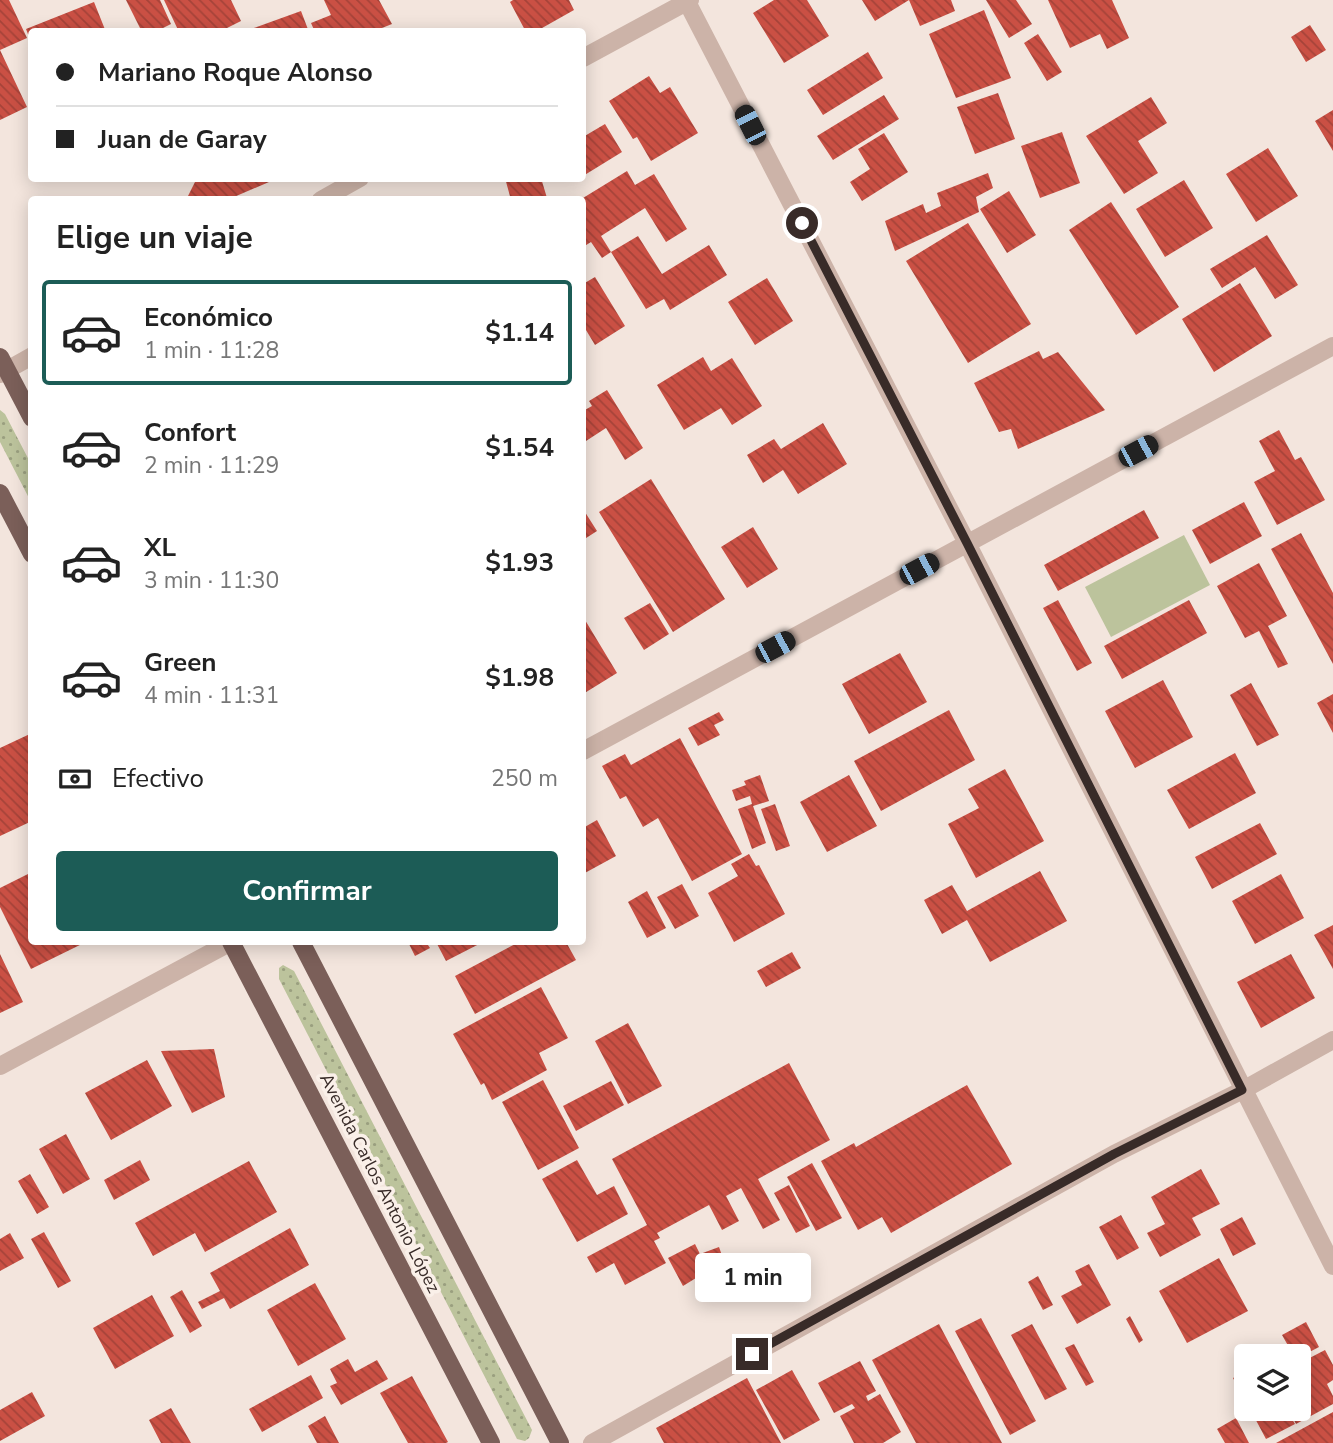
<!DOCTYPE html>
<html lang="es">
<meta charset="utf-8">
<style>
body{margin:0;font-family:"Nunito Sans",sans-serif;background:#f6f6f6;color:#222;height:100vh;display:flex;flex-direction:column;font-size:26px;white-space:nowrap}
*{box-sizing:border-box;margin:0}
p{font-size:23px;color:#767676}
.icon{flex:none;width:38px;height:38px;fill:none;stroke:currentColor;stroke-width:2;stroke-linecap:round;stroke-linejoin:round}
.map{position:relative;flex:1;overflow:hidden}
.sheet{position:absolute;left:28px;top:196px;width:558px;height:749px;display:flex;flex-direction:column;background:#fff;border-radius:7px;box-shadow:0 4px 18px #0003}
.sheet>*{flex:none}
.guide{position:absolute;left:28px;top:28px;width:558px;height:154px;border-radius:7px;box-shadow:0 4px 18px #0003;display:grid;align-content:center;height:154px;padding:0 28px;background:#fff}
.buttons{position:absolute;left:1234px;top:1344px;display:grid;gap:14px}
.buttons a{display:grid;place-items:center;width:77px;height:77px;border-radius:7px;background:#fff;box-shadow:0 4px 18px #0003;font-size:35px}
.end{position:absolute;width:32px;height:32px;margin:-16px;border:9px solid #382b28;background:#fff;box-shadow:0 0 0 4px #fff}
.from{border-radius:50%}
.bubble{position:absolute;height:49px;border-radius:7px;background:#fff;box-shadow:0 4px 18px #0003;font-size:23px;font-weight:700;line-height:49px;text-align:center}
.car{position:absolute;width:21px;height:42px;margin:-21px -10px;border-radius:9px;box-shadow:0 0 5px 2px #0007;background:linear-gradient(#222 24%,#8ab4d8 0 40%,#222 0 76%,#8ab4d8 0 86%,#222 0)}
.guide b{display:flex;align-items:center;gap:24px;height:66px;font-size:26px}
.guide b+b{border-top:2px solid #e0e0e0}
.guide i{width:18px;height:18px;background:#222}
ul{padding:0;list-style:none}
li{display:flex;align-items:center;gap:21px;height:105px;margin:0 14px 10px;padding:0 14px;border:4px solid transparent;border-radius:7px}
li div{flex:1}
li b{display:block;font-size:26px}
li em{font-style:normal;font-weight:700}
li.active{border-color:#1c5c56}
li>.icon{width:63px;height:63px;stroke-width:1.5}
h2{padding:0 28px;font-size:32px;line-height:84px}
.pay{display:flex;align-items:center;gap:18px;height:77px;padding:0 28px;font-size:26px}
.pay p{margin-inline-start:auto}
.cta{display:flex;gap:14px;margin-top:auto;padding:14px 28px}
.cta a{flex:1;height:80px;border-radius:7px;background:#1c5c56;color:#fff;font-size:28px;font-weight:700;line-height:80px;text-align:center}
.map>svg:first-child{display:block}
.green{fill:url(#green-dots)}
.pitch{fill:#bcc39c}
.building{fill:url(#building-back-hatch)}
.lines{fill:none;stroke-linecap:round;stroke-linejoin:round}
.minor{stroke:#ccb3a8;stroke-width:18}
.major{stroke:#7b5f59;stroke-width:18}
.route{stroke:#382b28;stroke-width:9}
.labels{text-anchor:middle;stroke-width:7;stroke-linejoin:round;paint-order:stroke}
.street-label{font-size:18px;fill:#382b28;stroke:#faf0e9}
</style>
<div class="map">
<svg width="1333" height="1443" viewBox="0 0 1333 1443">
<defs>
<pattern id="green-dots" width="8" height="8" patternUnits="userSpaceOnUse" patternTransform="scale(1.75)"><rect width="8" height="8" fill="#bcc39c"/><path d="M2 2h.1M6 6h.1" fill="none" stroke="#9a9f7f" stroke-width="1.8" stroke-linecap="round"/></pattern>
<pattern id="building-back-hatch" width="6" height="6" patternUnits="userSpaceOnUse" patternTransform="scale(1.75)"><rect width="6" height="6" fill="#ca5044"/><path d="M-1 5l2 2M0 0l6 6M5-1l2 2" fill="none" stroke="#a54339"/></pattern>
</defs>
<rect width="100%" height="100%" fill="#f3e5dd"/>
<path class="green" d="M0,410L5,414L31,464V502L0,442Z
M283,965L294,971L532,1430L529,1438L525,1441L517,1439L279,979V968Z"/>
<path class="pitch" d="M1184,535L1210,585L1111,637L1085,587Z"/>
<path class="building" d="M0,0H9L27,38L0,50L27,107L0,120Z
M126,0H160L171,24L155,32H142Z
M164,0H231L241,21L219,32H179Z
M324,0H379L392,24L372,32H315L311,23L331,15Z
M513,0H569L574,10L535,32H526L510,2Z
M774,0H807L829,36L784,63L753,13Z
M862,0H951L955,11L920,26L909,0L875,21Z
M986,0H1016L1032,24L1009,38Z
M1048,0H1112L1129,38L1107,49L1100,34L1070,48Z
M94,2L106,32H32L31,42L26,29Z
M984,10L1011,78L956,98L929,34Z
M301,11L309,32H252L251,29Z
M1310,25L1326,50L1306,62L1291,37Z
M1038,34L1062,72L1047,81L1024,43Z
M868,52L883,78L823,115L807,90Z
M649,76L660,93L670,87L698,133L651,161L637,137L633,139L609,101Z
M998,93L1015,139L975,154L957,107Z
M884,95L899,119L833,160L817,136Z
M1151,97L1167,123L1138,141L1158,173L1124,194L1086,136Z
M1333,110V151L1315,121Z
M605,124L622,152L583,176V137Z
M1062,132L1080,183L1040,198L1021,146Z
M884,133L908,172L862,201L850,182L870,169L858,149Z
M1268,148L1298,196L1256,222L1226,174Z
M627,171L635,185L654,174L687,229L666,242L645,208L601,236L611,252L638,236L662,274L709,245L727,275L670,310L664,299L646,309L611,252L602,258L591,242L583,247V198Z
M988,173L993,188L976,197L979,212L895,251L885,221L923,204L926,213L941,206L937,193Z
M197,178H267L269,182L227,200H186Z
M505,178H541L547,198L511,200Z
M1184,180L1213,228L1165,257L1136,209Z
M1009,191L1036,235L1007,253L980,209Z
M1111,202L1179,307L1136,335L1069,230Z
M968,223L1031,324L968,363L906,261Z
M1267,235L1298,285L1275,299L1255,267L1222,288L1210,269Z
M595,277L625,326L595,345L583,325V284Z
M767,278L793,321L755,345L728,302Z
M1240,283L1272,336L1214,372L1182,319Z
M1039,351L1043,359L1058,352L1105,410L1018,449L1011,429L999,432L974,383Z
M703,357L711,371L732,358L762,406L732,425L721,408L684,430L657,385Z
M607,390L643,448L625,460L606,428L586,441L583,436V411L592,406L589,401Z
M823,423L847,464L798,494L783,470L763,483L747,455L774,439L781,449Z
M1279,430L1295,460L1301,457L1325,500L1277,525L1254,482L1275,471L1259,441Z
M651,479L725,599L673,632L599,512Z
M1244,502L1262,536L1210,564L1192,530Z
M583,509L597,531L583,540Z
M1144,510L1159,538L1058,591L1044,565Z
M753,527L778,569L747,588L721,547Z
M1301,533L1333,593V664L1271,549Z
M1259,563L1287,616L1268,626L1288,664L1278,668L1259,631L1245,638L1217,586Z
M1058,600L1092,663L1077,671L1043,608Z
M1189,600L1207,633L1122,679L1104,646Z
M650,603L669,634L644,650L624,618Z
M585,620L617,673L583,694V621Z
M900,653L927,702L869,734L842,684Z
M1163,680L1193,737L1135,768L1105,711Z
M1251,683L1279,735L1257,746L1230,695Z
M1333,694V733L1317,703Z
M949,710L975,760L881,811L854,761Z
M719,712L724,720L714,725L720,735L698,746L688,728Z
M32,733V821L0,836V748Z
M680,738L742,854L692,881L658,818L643,827L626,796L620,799L602,766L625,754L631,765Z
M1235,753L1256,793L1189,829L1167,790Z
M1005,769L1044,841L976,878L948,824L979,808L968,789Z
M760,775L769,801L753,806L766,843L752,849L738,809L752,804L750,796L736,801L732,790L746,785L744,781Z
M849,775L877,826L827,852L800,802Z
M775,804L790,846L776,851L761,809Z
M597,820L616,856L583,874V828Z
M1260,823L1277,854L1212,889L1195,857Z
M749,854L756,866L759,865L785,914L734,942L708,893L738,876L731,864Z
M1040,871L1067,921L990,962L967,920L942,934L924,900L952,885L967,911Z
M32,872V942H86L31,969L0,907V888Z
M1281,874L1304,918L1255,944L1232,901Z
M682,884L699,916L675,929L657,897Z
M647,891L666,928L647,938L628,902Z
M1333,925V969L1314,935Z
M408,942H426L430,948L415,956Z
M436,942H483L446,961Z
M519,942H566L576,960L475,1014L455,976Z
M792,952L801,968L766,987L757,971Z
M0,954L23,1002L0,1013Z
M1291,954L1315,998L1261,1028L1237,982Z
M541,987L568,1038L539,1053L547,1070L492,1100L484,1083L481,1085L453,1034Z
M628,1023L662,1086L628,1104L595,1041Z
M214,1049L225,1097L192,1113L161,1051Z
M147,1060L172,1106L111,1140L85,1093Z
M789,1063L830,1140L758,1179L780,1220L763,1229L741,1188L726,1196L739,1221L722,1230L709,1205L657,1233L660,1238L654,1241L666,1263L625,1285L614,1263L596,1273L587,1257L647,1225L612,1159Z
M543,1080L579,1148L538,1170L502,1102Z
M611,1081L624,1105L576,1131L563,1106Z
M967,1085L1012,1164L891,1233L882,1217L858,1230L821,1161L854,1143L856,1147Z
M66,1134L90,1179L63,1194L39,1149Z
M140,1160L150,1180L114,1200L104,1180Z
M577,1160L597,1195L614,1186L628,1214L577,1242L542,1179Z
M249,1161L277,1212L205,1252L195,1233L153,1256L135,1223Z
M812,1163L842,1218L816,1231L787,1177Z
M1201,1169L1220,1204L1192,1218L1201,1235L1160,1257L1147,1233L1165,1224L1151,1197Z
M30,1174L49,1207L37,1214L18,1181Z
M789,1185L810,1226L796,1233L774,1193Z
M1121,1215L1139,1248L1117,1260L1099,1227Z
M1242,1217L1256,1244L1233,1256L1220,1229Z
M290,1228L309,1265L230,1309L224,1298L202,1309L198,1302L220,1291L210,1273Z
M44,1232L71,1281L58,1288L31,1239Z
M10,1233L24,1258L0,1271V1239Z
M695,1244L700,1254L719,1247L725,1264L709,1270L683,1286L668,1258Z
M1219,1258L1248,1311L1187,1343L1159,1291Z
M1089,1264L1111,1305L1077,1324L1061,1296L1082,1285L1075,1271Z
M1038,1276L1053,1305L1043,1310L1028,1282Z
M315,1283L346,1339L298,1366L267,1310Z
M182,1290L202,1326L190,1333L170,1297Z
M152,1295L174,1336L115,1369L93,1328Z
M1130,1316L1143,1340L1139,1343L1126,1319Z
M981,1318L1036,1421L1010,1435L955,1331Z
M1306,1322L1319,1347L1298,1358V1356H1294L1282,1335Z
M939,1324L1002,1443H916L872,1360Z
M1032,1324L1067,1389L1045,1400L1011,1335Z
M1074,1344L1094,1382L1086,1386L1065,1348Z
M1325,1350L1333,1365V1380L1327,1384L1333,1396V1404L1296,1424L1288,1409H1298L1300,1380L1298,1364Z
M348,1359L355,1372L377,1360L388,1379L341,1405L330,1386L337,1383L330,1369Z
M860,1361L876,1391L866,1396L868,1401L880,1394L901,1432L883,1443H854L840,1416L855,1408L852,1404L834,1413L818,1383Z
M792,1370L820,1420L784,1440L756,1390Z
M1246,1371V1402L1233,1378Z
M311,1375L323,1398L262,1432L249,1409Z
M412,1376L448,1442L446,1443H408L380,1393Z
M747,1378L781,1443H664L656,1428Z
M32,1392L45,1416L0,1441V1410Z
M171,1408L191,1443H161L149,1420Z
M1250,1409H1286L1295,1424L1266,1439Z
M1333,1412V1443H1276Z
M325,1416L339,1443H317L308,1426Z
M1236,1418L1249,1443H1225L1217,1429Z"/>
<g class="lines">
<path class="minor" d="M686,0L967,543L1333,1266
M583,58L690,0
M321,200L360,178
M0,374L32,356
M583,751L1333,346
M0,1066L231,942
M592,1443L1114,1154L1243,1090L1333,1040"/>
<path class="major" d="M0,357L32,418
M0,493L32,554
M231,942L491,1443
M301,942L560,1443"/>
</g>
<g class="lines">
<path class="route" d="M752,1354L1114,1154L1242,1090L967,543L802,223"/>
</g>
<g class="labels">
<g class="street-label">
<text transform="translate(380 1183) rotate(63)" y="6">Avenida Carlos Antonio López</text>
</g>
</g>
</svg>
<div class="buttons">
<a><svg class="icon" aria-label="layers" viewBox="0 0 24 24"><path d="M12 4l9 5-9 5-9-5zM3 14l9 5 9-5"/></svg></a>
</div>
<i class="end from" style="left:802px;top:223px"></i>
<i class="end" style="left:752px;top:1354px"></i>
<div class="bubble" style="left:695px;top:1253px;width:116px">1 min</div>
<i class="car" style="left:750px;top:125px;rotate:333deg"></i>
<i class="car" style="left:1138px;top:451px;rotate:62deg"></i>
<i class="car" style="left:919px;top:569px;rotate:62deg"></i>
<i class="car" style="left:775px;top:647px;rotate:62deg"></i>
<div class="guide">
<b><i class="from"></i>Mariano Roque Alonso</b>
<b><i></i>Juan de Garay</b>
</div>
<section class="sheet">
<h2>Elige un viaje</h2>
<ul>
<li class="active"><svg class="icon" aria-label="car" viewBox="0 0 24 24"><path d="M5 17H2v-5l4-1 3-4h7l3 4 3 1v5h-3M9 17h6M6 11h13"/><circle cx="7" cy="17" r="2"/><circle cx="17" cy="17" r="2"/></svg><div><b>Económico</b><p>1 min · 11:28</p></div><em>$1.14</em></li>
<li><svg class="icon" aria-label="car" viewBox="0 0 24 24"><path d="M5 17H2v-5l4-1 3-4h7l3 4 3 1v5h-3M9 17h6M6 11h13"/><circle cx="7" cy="17" r="2"/><circle cx="17" cy="17" r="2"/></svg><div><b>Confort</b><p>2 min · 11:29</p></div><em>$1.54</em></li>
<li><svg class="icon" aria-label="car" viewBox="0 0 24 24"><path d="M5 17H2v-5l4-1 3-4h7l3 4 3 1v5h-3M9 17h6M6 11h13"/><circle cx="7" cy="17" r="2"/><circle cx="17" cy="17" r="2"/></svg><div><b>XL</b><p>3 min · 11:30</p></div><em>$1.93</em></li>
<li><svg class="icon" aria-label="car" viewBox="0 0 24 24"><path d="M5 17H2v-5l4-1 3-4h7l3 4 3 1v5h-3M9 17h6M6 11h13"/><circle cx="7" cy="17" r="2"/><circle cx="17" cy="17" r="2"/></svg><div><b>Green</b><p>4 min · 11:31</p></div><em>$1.98</em></li>
</ul>
<div class="pay"><svg class="icon" aria-label="cash" viewBox="0 0 24 24"><path d="M3 7h18v10H3z"/><circle cx="12" cy="12" r="2"/></svg>Efectivo<p>250 m</p></div>
<div class="cta"><a>Confirmar</a></div>
</section>
</div>
